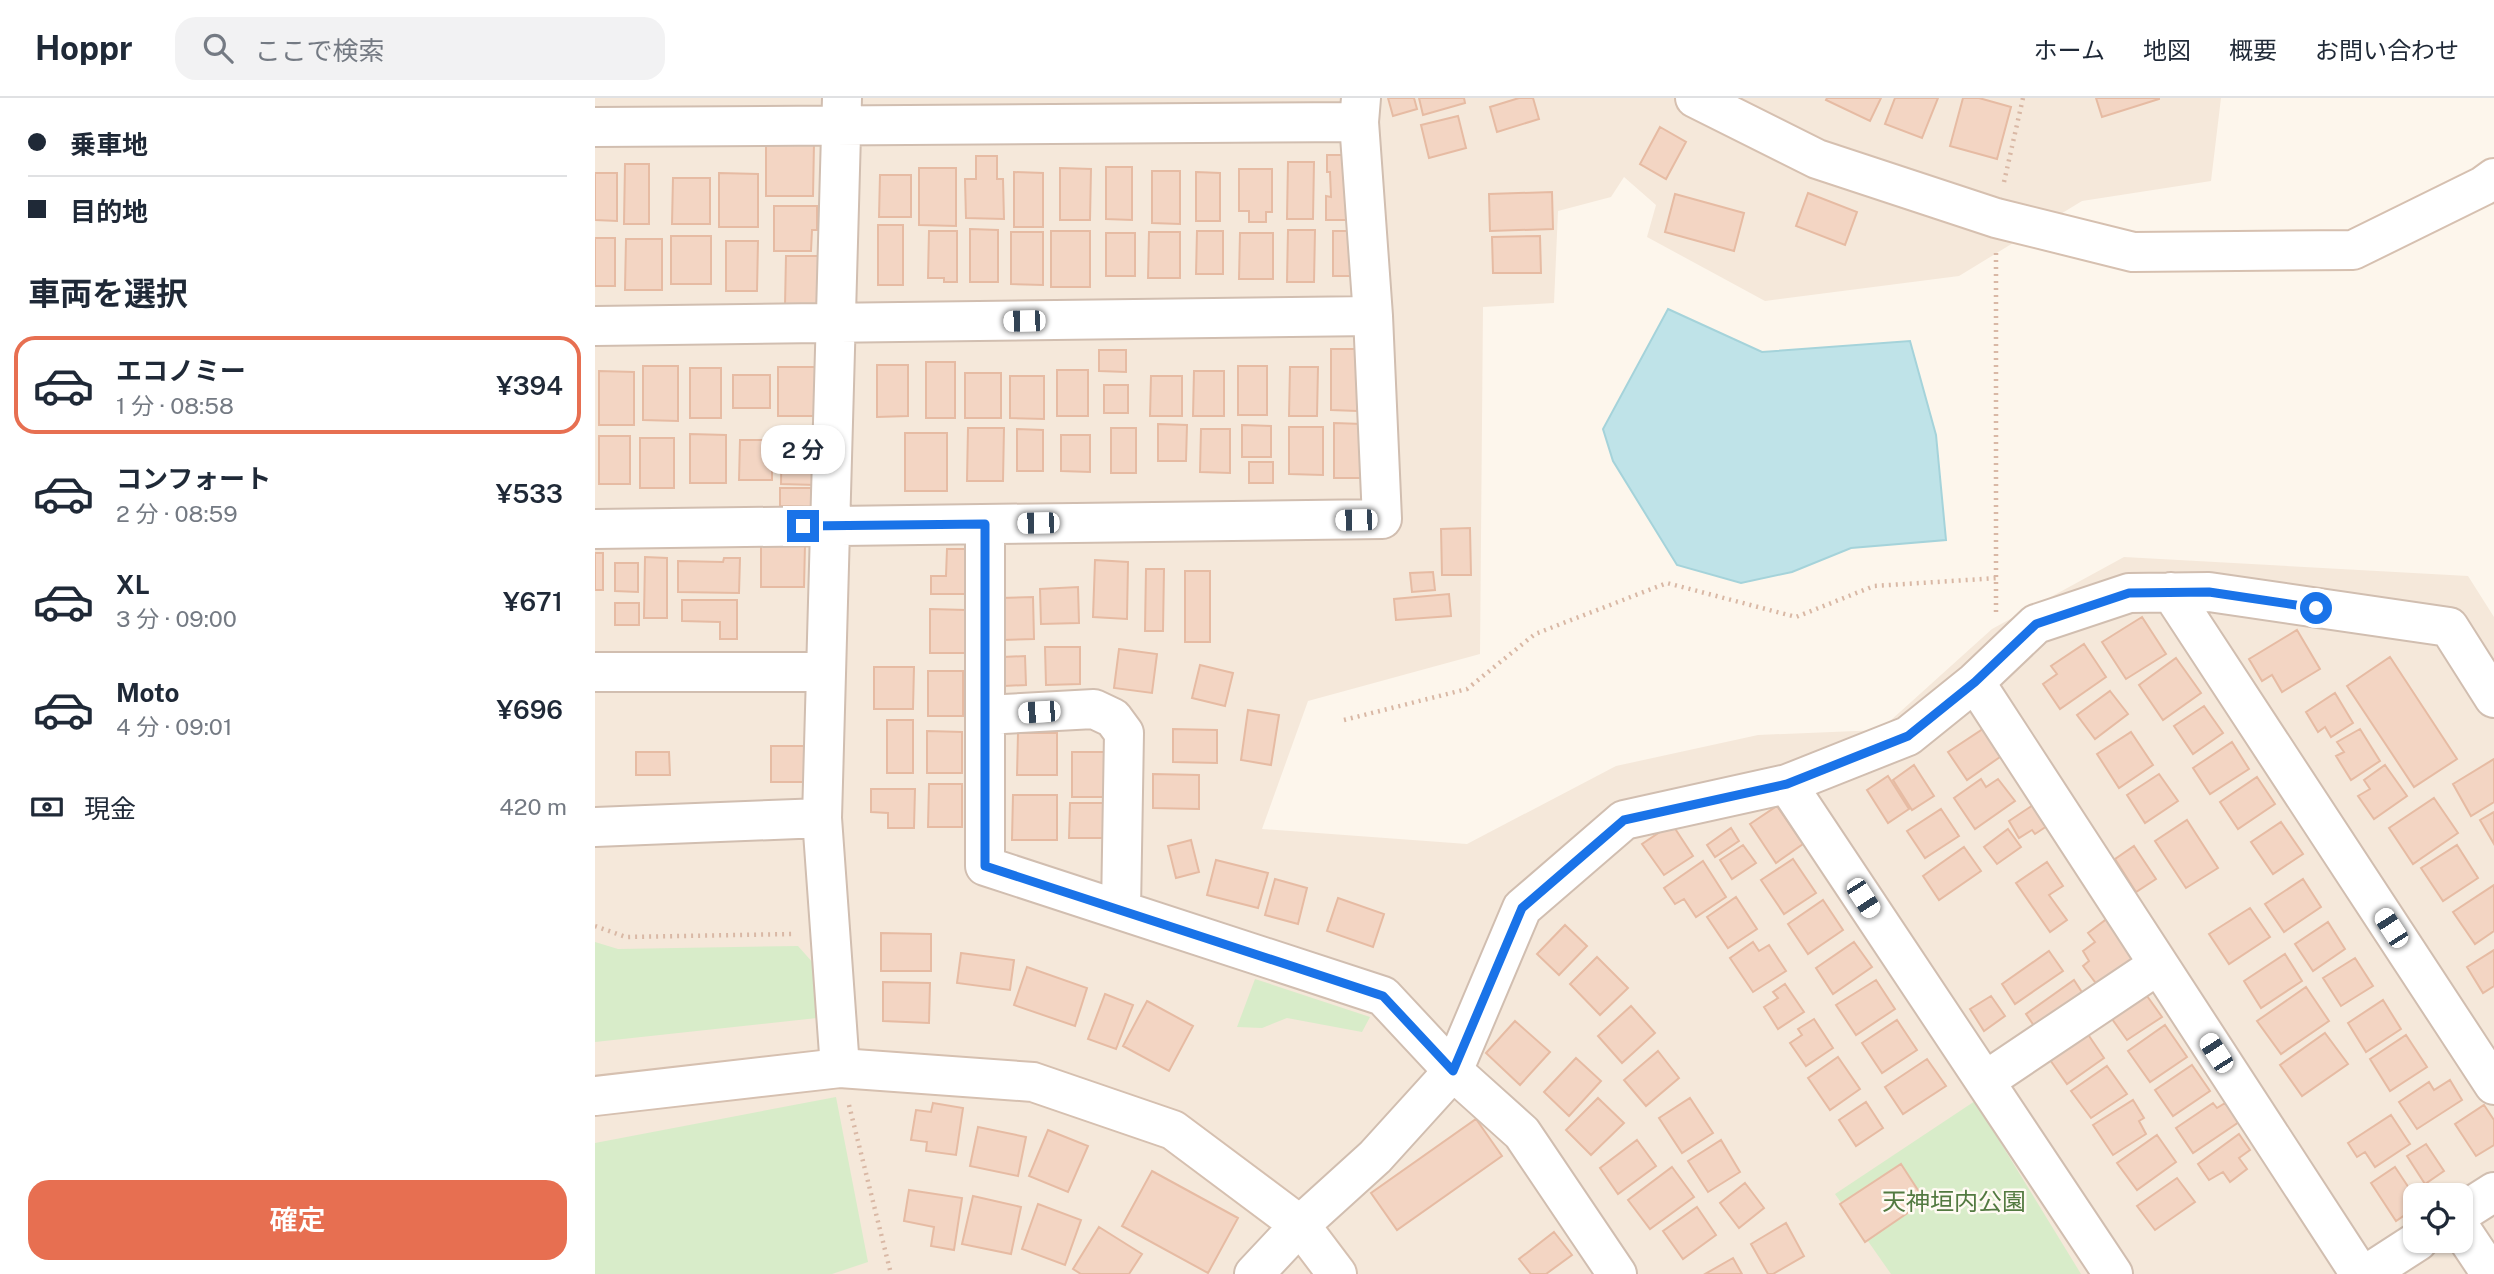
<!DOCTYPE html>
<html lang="ja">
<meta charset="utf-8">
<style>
body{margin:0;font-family:"Public Sans","Noto Sans JP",sans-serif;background:#f2f2f3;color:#1f2937;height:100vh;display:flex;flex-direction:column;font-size:26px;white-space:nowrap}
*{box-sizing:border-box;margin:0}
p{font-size:23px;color:#747a83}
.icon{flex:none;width:38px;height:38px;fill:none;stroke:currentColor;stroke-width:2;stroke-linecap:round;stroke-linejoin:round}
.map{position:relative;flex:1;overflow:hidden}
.panel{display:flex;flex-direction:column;background:#fff;width:595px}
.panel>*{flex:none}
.banner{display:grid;align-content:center;height:154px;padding:0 28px;background:#fff}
.buttons{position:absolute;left:1808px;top:1085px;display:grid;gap:14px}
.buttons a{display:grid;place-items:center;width:70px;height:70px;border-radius:14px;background:#fff;box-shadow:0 2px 5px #0004;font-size:35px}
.end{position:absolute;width:32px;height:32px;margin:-16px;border:9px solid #1a73e8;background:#fff;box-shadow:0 0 0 4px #fff}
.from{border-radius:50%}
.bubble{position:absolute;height:49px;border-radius:21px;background:#fff;box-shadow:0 2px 5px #0004;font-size:23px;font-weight:600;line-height:49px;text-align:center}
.car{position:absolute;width:21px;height:42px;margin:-21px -10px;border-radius:9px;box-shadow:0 0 5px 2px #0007;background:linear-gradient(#fff 24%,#345 0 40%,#fff 0 76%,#345 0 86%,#fff 0)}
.banner b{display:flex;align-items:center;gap:24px;height:66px;font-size:26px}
.banner b+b{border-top:2px solid #e0e1e3}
.banner i{width:18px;height:18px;background:#1f2937}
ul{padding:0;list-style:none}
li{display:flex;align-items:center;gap:21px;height:98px;margin:0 14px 10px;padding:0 14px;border:4px solid transparent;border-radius:21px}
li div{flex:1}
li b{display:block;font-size:26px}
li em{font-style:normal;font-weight:600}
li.active{border-color:#e76f51}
li>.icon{width:63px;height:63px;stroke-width:1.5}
h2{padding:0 28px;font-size:32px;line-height:84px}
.pay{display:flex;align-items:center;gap:18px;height:77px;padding:0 28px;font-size:26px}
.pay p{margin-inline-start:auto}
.action{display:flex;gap:14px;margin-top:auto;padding:14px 28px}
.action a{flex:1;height:80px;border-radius:21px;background:#e76f51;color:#fff;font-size:28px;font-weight:600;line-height:80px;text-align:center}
header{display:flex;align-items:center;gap:42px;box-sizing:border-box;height:98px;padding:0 35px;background:#fff;border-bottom:2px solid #e0e1e3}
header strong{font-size:33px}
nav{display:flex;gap:38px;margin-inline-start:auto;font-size:24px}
.search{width:490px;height:63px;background:#f2f2f3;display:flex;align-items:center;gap:18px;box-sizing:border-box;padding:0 24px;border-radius:21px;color:#747a83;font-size:26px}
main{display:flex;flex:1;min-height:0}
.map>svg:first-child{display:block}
.residential{fill:#f5e8da;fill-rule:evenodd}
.green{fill:#d8ecc9}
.water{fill:#bfe3e8;stroke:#a5d3da;stroke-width:2}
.building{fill:#f3d5c3;stroke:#e6bba3;stroke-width:2}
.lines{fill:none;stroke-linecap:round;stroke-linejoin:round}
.street-casing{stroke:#d1beb0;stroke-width:42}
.secondary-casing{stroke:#d6c0b0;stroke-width:42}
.path{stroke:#d9b8a5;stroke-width:4.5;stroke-dasharray:2 5;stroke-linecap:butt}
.street{stroke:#fff;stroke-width:38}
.secondary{stroke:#fff;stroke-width:38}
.route{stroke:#1a73e8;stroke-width:9}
.labels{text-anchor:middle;stroke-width:5;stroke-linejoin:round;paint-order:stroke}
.park-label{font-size:24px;fill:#537a41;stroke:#fffaf3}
</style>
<header>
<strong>Hoppr</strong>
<div class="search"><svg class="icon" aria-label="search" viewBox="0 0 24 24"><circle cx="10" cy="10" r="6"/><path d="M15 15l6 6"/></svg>ここで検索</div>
<nav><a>ホーム</a><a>地図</a><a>概要</a><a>お問い合わせ</a></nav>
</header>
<main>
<section class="panel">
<div class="banner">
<b><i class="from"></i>乗車地</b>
<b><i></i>目的地</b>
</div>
<h2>車両を選択</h2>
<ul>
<li class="active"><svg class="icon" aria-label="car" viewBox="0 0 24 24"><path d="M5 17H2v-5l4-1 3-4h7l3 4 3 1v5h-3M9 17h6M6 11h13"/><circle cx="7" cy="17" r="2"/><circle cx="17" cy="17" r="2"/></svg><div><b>エコノミー</b><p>1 分 · 08:58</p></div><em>¥394</em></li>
<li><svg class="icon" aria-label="car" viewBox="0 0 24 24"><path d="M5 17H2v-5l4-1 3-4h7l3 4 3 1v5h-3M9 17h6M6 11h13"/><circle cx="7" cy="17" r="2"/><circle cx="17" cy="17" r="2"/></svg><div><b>コンフォート</b><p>2 分 · 08:59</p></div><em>¥533</em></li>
<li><svg class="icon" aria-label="car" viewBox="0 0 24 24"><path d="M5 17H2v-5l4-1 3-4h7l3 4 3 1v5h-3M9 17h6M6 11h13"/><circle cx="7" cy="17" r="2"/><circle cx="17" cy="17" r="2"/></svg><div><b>XL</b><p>3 分 · 09:00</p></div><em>¥671</em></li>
<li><svg class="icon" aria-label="car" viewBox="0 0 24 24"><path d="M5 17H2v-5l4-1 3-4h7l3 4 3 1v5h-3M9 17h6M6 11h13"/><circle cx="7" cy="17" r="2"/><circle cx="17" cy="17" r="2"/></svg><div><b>Moto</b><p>4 分 · 09:01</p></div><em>¥696</em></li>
</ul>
<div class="pay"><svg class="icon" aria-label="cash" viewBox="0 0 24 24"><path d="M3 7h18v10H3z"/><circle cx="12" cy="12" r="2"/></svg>現金<p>420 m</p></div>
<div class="action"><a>確定</a></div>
</section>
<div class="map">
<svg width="1899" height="1176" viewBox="0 0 1899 1176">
<rect width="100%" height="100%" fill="#fdf6ec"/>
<path class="residential" d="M0,0H1626L1616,83L1487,103L1364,178L1170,203L1052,139L1061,107L1029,79L1016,99L963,113L959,205L888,209L885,556L713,603L667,731L872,746L1021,668L1163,637L1285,632L1397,531L1529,459L1873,478L1899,519V1176H0ZM1820,1097H1866V1143H1820Z"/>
<path class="green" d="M0,844L23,851L203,848L219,866L222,920L0,944Z
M660,881L775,919L767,934L692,920L667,930L642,929Z
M241,999L273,1164L237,1176H0V1045Z
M1380,1003L1486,1176H1296L1240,1096Z"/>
<path class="water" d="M1073,211L1167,254L1315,243L1341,337L1351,442L1256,450L1197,474L1146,485L1082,467L1018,363L1008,331Z"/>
<path class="building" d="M793,0H819L822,11L798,18Z
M824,0H869L870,5L828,17Z
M924,0H938L944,21L902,34L895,9Z
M1232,0H1286L1275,23L1231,2Z
M1300,0H1343L1327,40L1290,26Z
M1368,0H1384L1416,9L1402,61L1355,48Z
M1501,0H1564V1L1507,19Z
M863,18L871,50L834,60L826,27Z
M1065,29L1091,44L1071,81L1045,66Z
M171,45H219L218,98H171Z
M732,57H757V122H731V98L736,99L735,74H732Z
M381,58H402V81H408L409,121L371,120L370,81H381Z
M693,64H719L718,121H692Z
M30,66H54V126H29Z
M511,69H537V122L511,121Z
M324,70H361V128L324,127Z
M465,70L496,71L495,122H465Z
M644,71H677V114H671V124H654V113H644Z
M557,73H585V126L557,125Z
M419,74L448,75V129H419Z
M601,74L625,75V123H601Z
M0,75H22V123L0,122Z
M124,75L163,76V129H124Z
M285,77H316V119H284Z
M78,80H115V126H77Z
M957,94L958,131L895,133L894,96Z
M1213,95L1262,114L1250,147L1201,128Z
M1080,96L1149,115L1139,153L1070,134Z
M179,108H222V132H217L216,153H179Z
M283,127H308V187H283Z
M375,131L403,132V184H375Z
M693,132H720L719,184H692Z
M334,133H362V184H349V180H333Z
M456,133H495V189H456Z
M602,133H628V176H601Z
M738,133H756L765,185H756V178H738Z
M416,134H448V187L416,186Z
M554,134H585V180H553Z
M511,135H540V178H511Z
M645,135H678V181H644Z
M76,138H116V186H76Z
M945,138L946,175H898L897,139Z
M0,140H20V188H0Z
M31,141H67V192H30Z
M131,143H163L162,193H131Z
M191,158H230L229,208H190Z
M736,251H762V313L736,312Z
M504,252H531V274L504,273Z
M331,264H360V320H331Z
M282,267H313V318L282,319Z
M48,268H83V323L48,322Z
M643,268H672V317H643Z
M183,269H221V318H183Z
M695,269H723L722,318H694Z
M95,270H126V320H95Z
M462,272H493V318H462Z
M4,273L39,274V327H4Z
M599,273H629V318H598Z
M370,275H406V320H370Z
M138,277H175V310H138Z
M415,278H449V321L415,320Z
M556,278H587V318H555Z
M509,287H533V315H509Z
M739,325L767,326V380H739Z
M563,326L592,327L591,363H563Z
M647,327L676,328V359H647Z
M694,329H728V377L694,376Z
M187,330H221V387L186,386Z
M373,330H409L408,383H372Z
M516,330H541V375H516Z
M422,331L448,332V373H422Z
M606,331H635V375L605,374Z
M310,335H352V393H310Z
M95,336L131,337V385H95Z
M466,337H495V374L466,373Z
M4,338H35V386H4Z
M45,340H79V390H45Z
M145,342H177V382H144Z
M654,364H678V385H654Z
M185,390H216V409L185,408Z
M875,430L876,477H847L846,431Z
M166,445L210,446L209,489H166Z
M352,451H377L376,496H336V478H351Z
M0,455H8V492H0Z
M50,459L72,460V520H49Z
M129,460H145L144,495L83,494V463L128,464Z
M500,462L533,464L532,521L498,519Z
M20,465H43V494L20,493Z
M551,471H569L568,533H550Z
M590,473H615V544H590Z
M838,474L840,492L817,494L815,475Z
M483,489L484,525L446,526L445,491Z
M854,496L856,518L801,522L799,501Z
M438,499L439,541L407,542L405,500Z
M87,502H142V541H125V524L87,523Z
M20,505H44V527H20Z
M335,511L371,512V555H335Z
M1547,519L1571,556L1531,581L1507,544Z
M1702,532L1725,571L1687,594L1677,577L1667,583L1654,561Z
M1489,546L1511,579L1465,611L1448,586L1462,576L1456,568Z
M450,549H485V586L451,587Z
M524,551L562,556L557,595L519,590Z
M430,558L431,587L409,588L408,559Z
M1795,559L1862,661L1819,689L1752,588Z
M1581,560L1606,595L1568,622L1544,587Z
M605,567L638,575L630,608L597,600Z
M279,569H319L318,611H279Z
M333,573H368V618H333Z
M1515,593L1533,616L1500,641L1482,617Z
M1740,595L1758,625L1736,639L1730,629L1723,634L1711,614Z
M1609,608L1628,635L1598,656L1579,628Z
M653,612L684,617L676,667L646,662Z
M292,622H318V675H292Z
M1397,625L1415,652L1372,682L1353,654Z
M578,631L622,632V665L578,664Z
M1765,631L1785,663L1756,682L1741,658L1749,654L1742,644Z
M332,633L367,634V675H332Z
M1536,634L1558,667L1524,690L1502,656Z
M423,635H462V677H422Z
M1637,644L1654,671L1615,696L1598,670Z
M176,648H214V684H176Z
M41,654H74L75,677H41Z
M477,654H518L517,699H477Z
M1899,661V704L1876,718L1858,686Z
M1319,667L1339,698L1317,712L1298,682Z
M1790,667L1812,698L1779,721L1763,698L1775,691L1769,682Z
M558,676L604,677V711L558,710Z
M1564,676L1583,703L1550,725L1532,697Z
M1293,678L1314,711L1293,725L1272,692Z
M1662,679L1680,706L1643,731L1625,704Z
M1386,681L1391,689L1403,681L1420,703L1380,731L1359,700Z
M334,686H367V729H333Z
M276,691H320L319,730H293V715L276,714Z
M418,697H462V742H417Z
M1839,700L1863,735L1818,766L1794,730Z
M1444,703L1458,724L1440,736L1437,732L1424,740L1414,723Z
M475,705H516L515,740H474Z
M1182,708L1208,746L1181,765L1155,726Z
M1346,711L1364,738L1330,760L1312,733Z
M1899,714V746L1885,722Z
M1592,722L1623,770L1591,790L1560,743Z
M1686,724L1708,756L1678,776L1656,744Z
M1077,726L1098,758L1069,777L1047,746Z
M1136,730L1144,743L1120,759L1112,747Z
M1413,731L1426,749L1402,766L1389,749Z
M596,742L604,774L581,780L573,748Z
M1148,747L1161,765L1137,781L1125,762Z
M1862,747L1883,780L1848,803L1826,770Z
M1539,748L1561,781L1541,794L1520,761Z
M1369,749L1386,773L1344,802L1328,778Z
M1198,761L1221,795L1189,816L1166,782Z
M621,762L673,775L663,810L612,797Z
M1108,763L1131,799L1101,819L1089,801L1080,806L1069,790Z
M1452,764L1468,788L1454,797L1472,822L1455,834L1421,785Z
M680,781L712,790L703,826L670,817Z
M1708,781L1726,809L1689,834L1670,806Z
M1899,787V833L1880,846L1858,814Z
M1141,799L1162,831L1133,850L1112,819Z
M743,800L789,816L778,849L732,833Z
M1228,802L1248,832L1213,856L1193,826Z
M1655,810L1675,839L1634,866L1614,836Z
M1513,820L1542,860L1503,888L1488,868L1494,863L1488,853L1500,844L1493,835Z
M1733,824L1750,851L1718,873L1700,846Z
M970,827L992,848L964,877L942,856Z
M286,835L336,836V873H286Z
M1158,844L1164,853L1174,847L1191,873L1158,894L1135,860Z
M1259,844L1277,869L1238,896L1221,870Z
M1899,852V888L1888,895L1872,869Z
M1454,853L1468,873L1420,906L1407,886Z
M366,855L419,862L415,892L362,885Z
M1690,856L1707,883L1666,910L1649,883Z
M1002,859L1033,890L1005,917L975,886Z
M1760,860L1778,888L1746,908L1728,880Z
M432,869L492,890L480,928L419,907Z
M1281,882L1300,911L1261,937L1241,907Z
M1479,882L1492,902L1444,935L1431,916Z
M288,884L335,885L334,925L288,923Z
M1190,886L1209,914L1183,931L1169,909L1183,900L1178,894Z
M1711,889L1734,923L1686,956L1662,923Z
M1547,891L1567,919L1532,942L1512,914Z
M510,896L538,907L521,951L493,941Z
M1396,898L1410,918L1389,933L1375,911Z
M1788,902L1806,931L1771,954L1753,925Z
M552,903L598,928L574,973L528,948Z
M1036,908L1060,935L1027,965L1003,938Z
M1219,921L1238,950L1211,968L1195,945L1207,937L1203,931Z
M1302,922L1322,952L1287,975L1267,945Z
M920,923L955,954L925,987L891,955Z
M1570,927L1592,959L1555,984L1533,953Z
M1490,932L1509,960L1472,986L1453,959Z
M1730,935L1753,966L1707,998L1685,967Z
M1811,937L1832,969L1795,993L1775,961Z
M1063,953L1084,980L1051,1008L1029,982Z
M1243,959L1265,991L1235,1012L1213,980Z
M981,960L1006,983L974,1018L949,994Z
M1332,961L1351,988L1308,1016L1290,989Z
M1597,967L1615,993L1578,1018L1560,992Z
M1512,968L1532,996L1496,1020L1476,993Z
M1855,982L1867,1002L1822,1031L1804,1004L1834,984L1839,992Z
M1003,1000L1029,1025L996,1057L971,1032Z
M1095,1000L1118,1035L1087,1055L1064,1020Z
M1538,1002L1549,1020L1544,1023L1551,1036L1518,1057L1498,1027Z
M1271,1004L1288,1030L1261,1048L1244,1022Z
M338,1005L368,1010L361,1057L331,1053L332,1044L316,1042L321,1012L336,1014Z
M1618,1005L1622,1010L1630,1005L1644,1024L1598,1055L1581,1030Z
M1889,1007L1899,1022V1047L1881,1058L1860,1026Z
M1796,1017L1815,1046L1780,1069L1770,1054L1762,1059L1753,1045Z
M881,1021L907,1058L802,1132L776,1095Z
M383,1029L431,1039L423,1078L375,1068Z
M453,1032L493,1048L473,1094L434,1078Z
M1644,1036L1655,1052L1644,1060L1652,1071L1635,1084L1628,1074L1614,1082L1603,1066Z
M1562,1037L1581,1064L1542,1092L1522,1065Z
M1042,1042L1061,1068L1023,1096L1005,1070Z
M1126,1042L1145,1074L1113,1094L1093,1063Z
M1831,1046L1849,1073L1830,1086L1812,1058Z
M1306,1066L1330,1103L1270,1144L1245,1106Z
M1077,1069L1099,1099L1055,1131L1033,1102Z
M1800,1069L1820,1099V1110L1801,1123L1776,1085Z
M557,1073L643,1120L613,1175L527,1128Z
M1582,1080L1600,1104L1560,1132L1542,1108Z
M1150,1085L1169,1110L1144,1130L1125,1105Z
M314,1092L367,1100L359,1152L336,1148L339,1129L309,1123Z
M378,1098L426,1109L416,1156L367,1146Z
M443,1106L486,1122L470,1167L427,1151Z
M1102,1109L1121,1137L1088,1161L1068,1133Z
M1191,1125L1209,1158L1178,1176H1173L1156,1146Z
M504,1129L547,1156L534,1176H486L478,1171Z
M959,1134L977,1157L951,1176H936L924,1161Z
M1138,1160L1147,1176H1110Z"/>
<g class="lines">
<g class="street-casing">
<path id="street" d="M0,29L764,24
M0,228L778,218
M390,426V768L788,898L858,973L927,1035L1022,1176
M0,431L787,421L778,218L764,24L766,0
M1576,494L1899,987
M0,574H231
M1380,584L1765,1176
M390,617L499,611L518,620L529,635L526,812
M1192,686L1518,1176
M0,729L227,720
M245,970L227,720L247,0
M1390,983L1563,867
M1866,1115L1899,1094
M1866,1131L1896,1176
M659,1176L705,1127L780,1059L858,973L927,810L1029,722L1192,686L1313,638L1380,584L1441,526L1534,495L1614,494L1854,529L1899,600
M1772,1176L1823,1143"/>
</g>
<g class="secondary-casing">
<path id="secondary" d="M1100,0L1222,61L1401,120L1538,154L1758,152L1888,88L1899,80
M0,998L245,970L438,984L578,1032L705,1127L742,1176"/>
</g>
<path class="path" d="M1409,84L1428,0
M1401,155V514
M749,622L872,591L940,536L1072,485L1201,519L1279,488L1403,480
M0,828L31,839L200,836
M254,1007L296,1176"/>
<use href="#street" class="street"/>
<use href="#secondary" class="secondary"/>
</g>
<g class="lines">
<path class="route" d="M208,428L390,426V768L788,898L858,973L927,810L1029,722L1192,686L1313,638L1380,584L1441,526L1534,495L1614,494L1721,510"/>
</g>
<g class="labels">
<g class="park-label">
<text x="1359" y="1112">天神垣内公園</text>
</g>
</g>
</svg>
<div class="buttons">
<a><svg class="icon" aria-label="locate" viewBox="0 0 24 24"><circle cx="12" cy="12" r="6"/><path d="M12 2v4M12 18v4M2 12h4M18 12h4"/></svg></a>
</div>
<i class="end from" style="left:1721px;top:510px"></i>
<i class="end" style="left:208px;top:428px"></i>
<div class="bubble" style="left:166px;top:327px;width:84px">2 分</div>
<i class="car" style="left:429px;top:223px;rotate:269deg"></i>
<i class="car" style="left:761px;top:422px;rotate:269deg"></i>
<i class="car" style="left:443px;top:425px;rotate:269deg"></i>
<i class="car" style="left:444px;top:614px;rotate:266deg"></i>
<i class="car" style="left:1268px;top:800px;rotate:147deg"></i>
<i class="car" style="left:1796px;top:830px;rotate:327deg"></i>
<i class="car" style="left:1621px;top:955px;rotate:327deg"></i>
</div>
</main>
